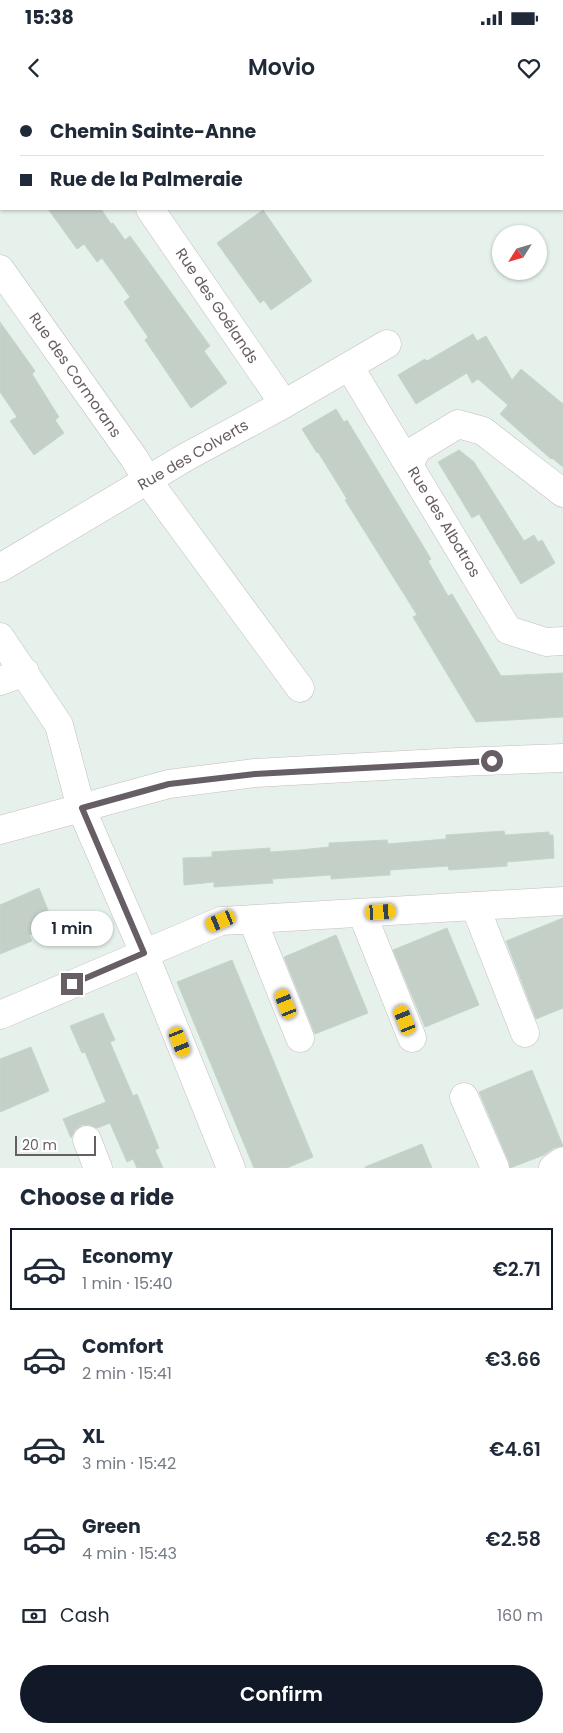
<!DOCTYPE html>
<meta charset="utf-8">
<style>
body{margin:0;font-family:Poppins,sans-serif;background:#f2f2f3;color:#1f2937;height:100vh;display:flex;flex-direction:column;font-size:19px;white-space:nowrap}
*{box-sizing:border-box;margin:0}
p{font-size:16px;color:#747a83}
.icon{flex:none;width:28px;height:28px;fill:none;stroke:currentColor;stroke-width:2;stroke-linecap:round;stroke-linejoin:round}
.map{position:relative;height:1068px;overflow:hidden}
.panel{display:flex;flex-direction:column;background:#fff;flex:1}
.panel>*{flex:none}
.banner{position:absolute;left:0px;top:0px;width:564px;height:110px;box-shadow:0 1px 4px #0004;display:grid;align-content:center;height:110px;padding:0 20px;background:#fff}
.needle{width:32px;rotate:233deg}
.controls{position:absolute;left:492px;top:125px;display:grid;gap:10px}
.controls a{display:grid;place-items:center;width:55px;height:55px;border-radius:50%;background:#fff;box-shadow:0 1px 4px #0004;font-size:25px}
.scale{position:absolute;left:15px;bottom:12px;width:81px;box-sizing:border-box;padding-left:5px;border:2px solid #675d65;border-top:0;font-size:14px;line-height:18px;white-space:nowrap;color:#675d65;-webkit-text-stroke:4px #fff;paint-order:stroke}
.end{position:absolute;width:22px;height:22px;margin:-11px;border:6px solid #675d65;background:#fff;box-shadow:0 0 0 2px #fff}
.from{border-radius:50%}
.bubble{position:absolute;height:35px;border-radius:18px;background:#fff;box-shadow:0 1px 4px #0004;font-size:16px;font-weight:600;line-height:35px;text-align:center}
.car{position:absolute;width:15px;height:30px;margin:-15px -8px;border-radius:6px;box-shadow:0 0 4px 1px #0007;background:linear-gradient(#f5c518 24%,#345 0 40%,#f5c518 0 76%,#345 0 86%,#f5c518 0)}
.banner b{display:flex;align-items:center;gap:18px;height:48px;font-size:19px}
.banner b+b{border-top:1px solid #e0e1e3}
.banner i{width:12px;height:12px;background:#1f2937}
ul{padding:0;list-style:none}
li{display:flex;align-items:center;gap:15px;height:82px;margin:0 10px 8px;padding:0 10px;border:2px solid transparent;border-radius:0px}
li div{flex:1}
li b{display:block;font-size:19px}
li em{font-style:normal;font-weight:600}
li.on{border-color:#111827}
li>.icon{width:45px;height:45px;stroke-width:1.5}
h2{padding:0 20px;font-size:22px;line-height:60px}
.pay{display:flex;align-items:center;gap:12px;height:55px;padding:0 20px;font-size:19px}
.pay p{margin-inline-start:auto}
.action{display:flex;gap:10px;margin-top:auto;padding:10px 20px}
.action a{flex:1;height:58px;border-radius:30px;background:#111827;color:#fff;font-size:20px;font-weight:600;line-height:58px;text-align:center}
.status{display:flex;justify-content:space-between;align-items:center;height:35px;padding:0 25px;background:#fff;direction:ltr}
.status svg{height:14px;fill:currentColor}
header{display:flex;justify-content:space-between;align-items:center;height:65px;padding:0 20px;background:#fff;font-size:22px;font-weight:600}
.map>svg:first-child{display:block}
.building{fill:#c4cfc8;stroke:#c3d6c9}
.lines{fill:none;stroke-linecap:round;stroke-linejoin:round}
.minor-casing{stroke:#c5bdc3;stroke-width:29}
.minor{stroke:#fff;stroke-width:28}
.route{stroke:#675d65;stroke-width:6}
.labels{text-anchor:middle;stroke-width:4;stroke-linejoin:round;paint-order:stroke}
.street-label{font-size:15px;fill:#675d65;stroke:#fff}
</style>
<div class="status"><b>15:38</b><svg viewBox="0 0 49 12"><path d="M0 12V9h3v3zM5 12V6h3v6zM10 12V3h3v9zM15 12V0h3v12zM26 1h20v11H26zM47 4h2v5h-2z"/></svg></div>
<header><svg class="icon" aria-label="back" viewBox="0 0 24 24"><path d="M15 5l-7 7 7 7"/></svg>Movio<svg class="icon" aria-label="heart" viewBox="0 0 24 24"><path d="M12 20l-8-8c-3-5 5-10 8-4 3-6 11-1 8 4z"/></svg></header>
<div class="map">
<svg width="563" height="1068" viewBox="0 0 563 1068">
<rect width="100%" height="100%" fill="#e5f1ea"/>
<path class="building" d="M48,109H101L111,124L113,123L125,140L130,136L210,246L204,251L227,283L191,308L145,240L148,237L124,202L130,197L102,158L97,162L84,144L77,149Z
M263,110L312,181L271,210L264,200L260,203L217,143Z
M0,222L35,271L32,274L59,317L55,320L64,333L34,355L10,321L17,317L0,292Z
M473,234L477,241L486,236L512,280L521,269L563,304V367L552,358L551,359L500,314L508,305L478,279L472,283L467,273L416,304L398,275L425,259L427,261Z
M336,309L344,322L347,320L431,459L428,461L448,496L452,494L501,576L563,573V617L476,622L413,517L417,515L345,400L347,399L318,352L317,353L302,329Z
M459,350L474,362L524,441L534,435L538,442L542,440L555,463L521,484L479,414L472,418L438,362Z
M504,731L505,735L549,732V735H553L554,758L507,762V766L449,770L448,766L390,770V775L360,777L331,779V775L272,779L273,783L214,787V782L184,785L183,758L212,757V752L270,748V752L300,750L329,747V743L387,740L388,744L446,739V735Z
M39,788L54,825L29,835L32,841L0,854V805Z
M563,818V908L536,919L506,841Z
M447,828L479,905L425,927L393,850Z
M336,835L368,913L315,934L284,857Z
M232,860L313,1057L287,1068H254L177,882Z
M103,913L115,940L110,942L133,996L137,994L159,1048L155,1050L163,1068H137L133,1059L127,1062L110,1023L97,1028L90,1025H82L75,1030L71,1038L63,1019L106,1002L85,952L82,953L70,926Z
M31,947L49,991L0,1012V959Z
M532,970L563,1046L554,1048L544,1055L510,1068L509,1062L479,992Z
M422,1044L432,1068H365V1067Z"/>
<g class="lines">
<g class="minor-casing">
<path id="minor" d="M76,0L77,1
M150,109L284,304
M0,169L134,358L148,381L300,588
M349,266L508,530L546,542L563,541
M409,365L417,349L458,324L483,331L563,393
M0,468L186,357L284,304L387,244
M0,537L59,625L81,708L144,853L231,1068
M0,581L25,572
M0,730L169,684L255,673L458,662L563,658
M475,806L525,933
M362,813L412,938
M252,819L300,938
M0,915L221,821L563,801
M464,997L495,1068
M87,1040L98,1068
M553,1068L563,1061"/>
</g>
<use href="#minor" class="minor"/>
</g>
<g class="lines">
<path class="route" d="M72,884L144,853L82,708L169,684L255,674L492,661"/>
</g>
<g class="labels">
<g class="street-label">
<text transform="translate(217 206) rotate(56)" y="5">Rue des Goélands</text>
<text transform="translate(75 275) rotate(55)" y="5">Rue des Cormorans</text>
<text transform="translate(193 355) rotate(-30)" y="5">Rue des Colverts</text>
<text transform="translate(444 422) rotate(59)" y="5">Rue des Albatros</text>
</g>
</g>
</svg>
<div class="controls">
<a><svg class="needle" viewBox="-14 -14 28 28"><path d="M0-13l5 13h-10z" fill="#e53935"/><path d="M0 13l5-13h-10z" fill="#747a83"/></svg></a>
</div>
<div class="scale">20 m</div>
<i class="end from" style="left:492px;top:661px"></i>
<i class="end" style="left:72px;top:884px"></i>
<div class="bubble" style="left:31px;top:811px;width:82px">1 min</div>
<i class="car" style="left:381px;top:812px;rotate:87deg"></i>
<i class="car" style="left:221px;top:821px;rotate:248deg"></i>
<i class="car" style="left:286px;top:904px;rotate:338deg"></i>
<i class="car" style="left:405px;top:920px;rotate:338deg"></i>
<i class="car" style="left:180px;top:942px;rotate:158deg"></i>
<div class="banner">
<b><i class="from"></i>Chemin Sainte-Anne</b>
<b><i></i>Rue de la Palmeraie</b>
</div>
</div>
<section class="panel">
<h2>Choose a ride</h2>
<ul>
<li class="on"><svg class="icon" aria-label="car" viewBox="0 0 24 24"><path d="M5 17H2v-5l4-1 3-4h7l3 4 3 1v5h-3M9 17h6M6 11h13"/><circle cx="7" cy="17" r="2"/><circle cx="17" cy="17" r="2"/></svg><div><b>Economy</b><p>1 min · 15:40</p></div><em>€2.71</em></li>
<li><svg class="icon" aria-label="car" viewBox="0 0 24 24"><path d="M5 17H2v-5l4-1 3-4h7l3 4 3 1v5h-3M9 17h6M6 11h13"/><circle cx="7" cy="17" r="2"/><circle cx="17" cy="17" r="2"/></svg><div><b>Comfort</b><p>2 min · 15:41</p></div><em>€3.66</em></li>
<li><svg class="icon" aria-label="car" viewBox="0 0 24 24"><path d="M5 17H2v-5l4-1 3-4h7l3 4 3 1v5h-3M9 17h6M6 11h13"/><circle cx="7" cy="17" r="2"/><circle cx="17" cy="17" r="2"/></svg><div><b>XL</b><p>3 min · 15:42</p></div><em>€4.61</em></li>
<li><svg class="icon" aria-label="car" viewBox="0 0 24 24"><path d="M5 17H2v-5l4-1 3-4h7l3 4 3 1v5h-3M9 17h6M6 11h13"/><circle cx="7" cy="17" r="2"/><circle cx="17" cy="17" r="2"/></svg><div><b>Green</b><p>4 min · 15:43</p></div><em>€2.58</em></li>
</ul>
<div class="pay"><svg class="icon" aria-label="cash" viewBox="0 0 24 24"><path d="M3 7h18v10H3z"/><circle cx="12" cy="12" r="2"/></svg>Cash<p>160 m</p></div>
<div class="action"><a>Confirm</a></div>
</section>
